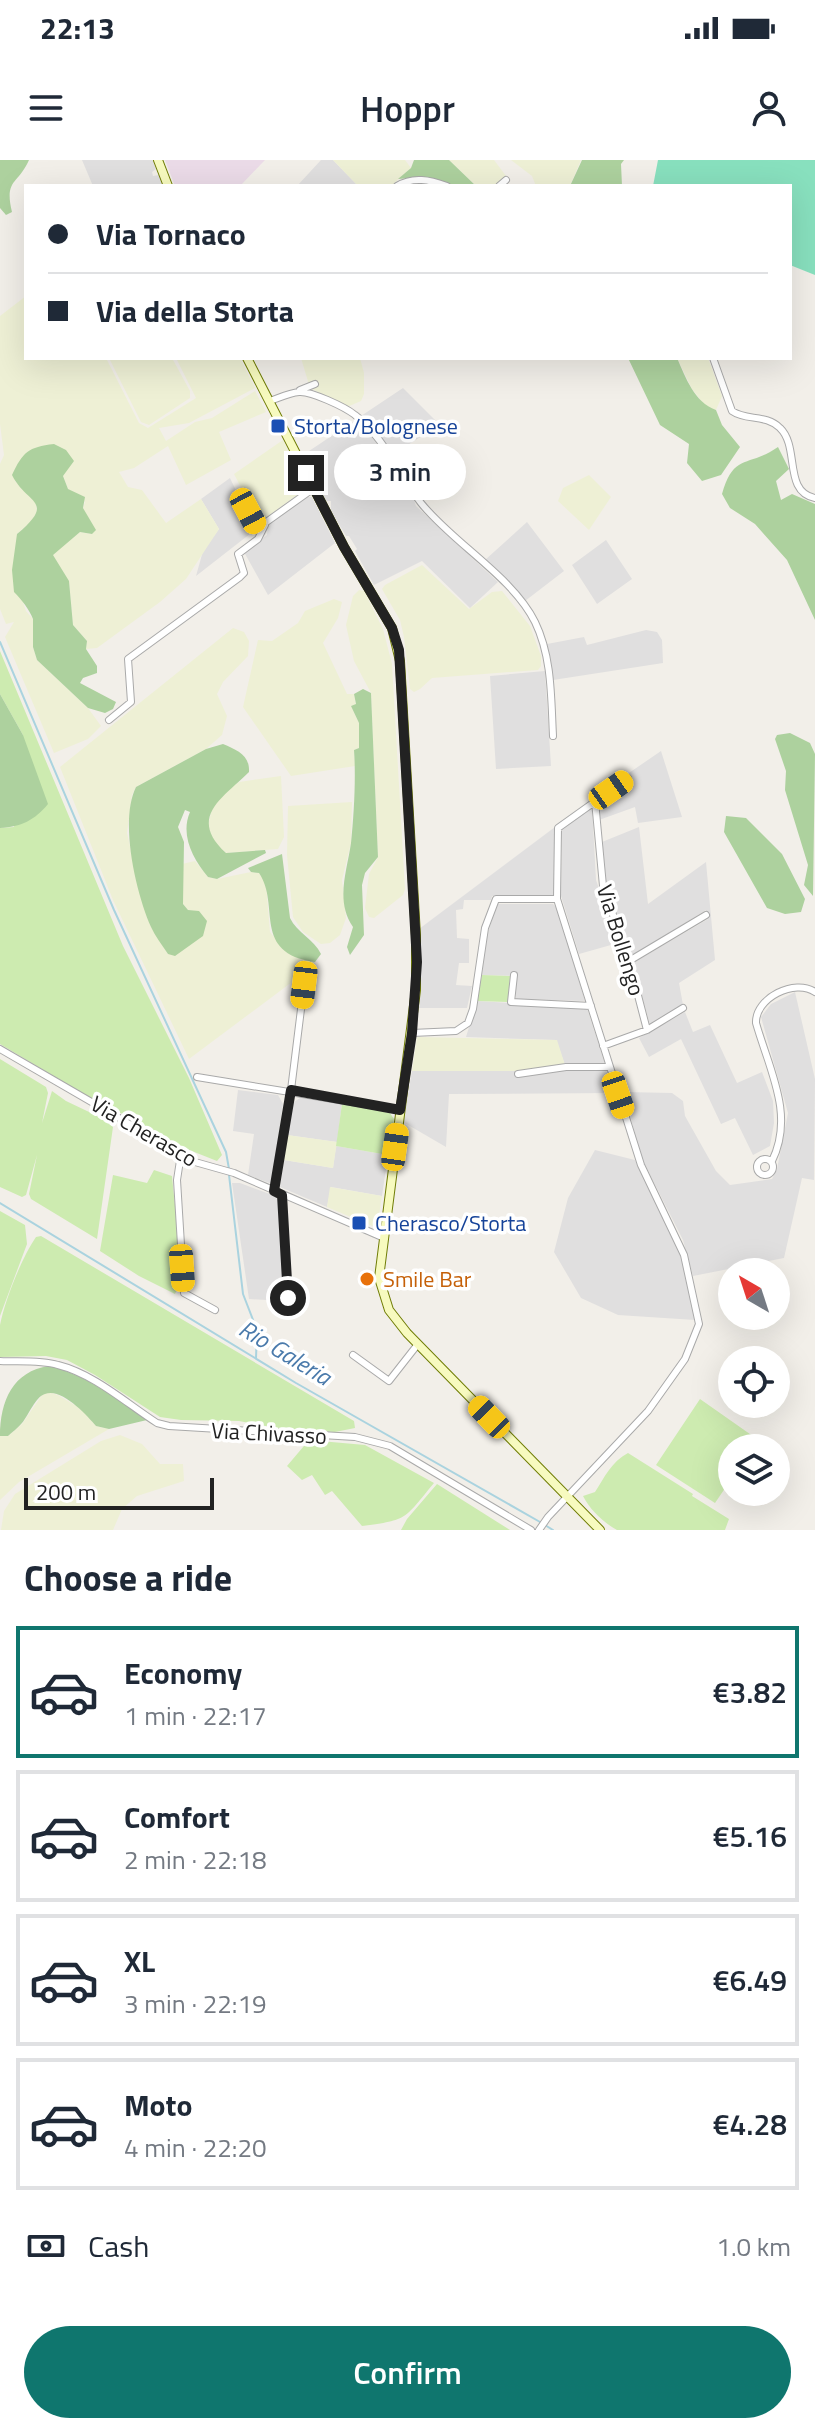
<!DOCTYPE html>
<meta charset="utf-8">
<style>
body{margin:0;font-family:"Titillium Web",sans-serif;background:#f6f6f7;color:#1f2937;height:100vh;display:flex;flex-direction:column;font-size:30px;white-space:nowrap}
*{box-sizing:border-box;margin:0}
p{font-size:26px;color:#747a83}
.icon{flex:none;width:44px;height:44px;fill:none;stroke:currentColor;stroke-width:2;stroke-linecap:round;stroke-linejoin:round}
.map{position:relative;height:1370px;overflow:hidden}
.sheet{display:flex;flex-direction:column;background:#fff;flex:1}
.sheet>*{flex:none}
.hud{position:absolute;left:24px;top:24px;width:768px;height:176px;border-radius:0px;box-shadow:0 8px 32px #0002;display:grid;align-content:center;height:176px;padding:0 24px;background:#fff}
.needle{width:52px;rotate:321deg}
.controls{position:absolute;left:718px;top:1098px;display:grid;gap:16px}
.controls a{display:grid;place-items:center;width:72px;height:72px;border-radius:50%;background:#fff;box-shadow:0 8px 32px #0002;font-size:40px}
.scale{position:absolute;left:24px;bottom:20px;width:190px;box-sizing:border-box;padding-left:8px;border:4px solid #222;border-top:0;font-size:22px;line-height:28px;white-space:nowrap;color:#222;-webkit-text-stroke:6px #fff;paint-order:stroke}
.end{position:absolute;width:36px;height:36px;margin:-18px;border:10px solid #222;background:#fff;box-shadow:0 0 0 4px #fff}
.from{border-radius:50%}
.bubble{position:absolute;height:56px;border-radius:28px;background:#fff;box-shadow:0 8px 32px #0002;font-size:26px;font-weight:600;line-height:56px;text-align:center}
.car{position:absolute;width:24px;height:48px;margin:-24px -12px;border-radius:10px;box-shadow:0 0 6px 2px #0007;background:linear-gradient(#f5c518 24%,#345 0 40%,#f5c518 0 76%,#345 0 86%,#f5c518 0)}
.hud b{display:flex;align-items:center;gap:28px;height:76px;font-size:30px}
.hud b+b{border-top:2px solid #e0e1e3}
.hud i{width:20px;height:20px;background:#1f2937}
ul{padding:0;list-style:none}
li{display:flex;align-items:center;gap:24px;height:132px;margin:0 16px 12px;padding:0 8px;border:4px solid #e0e1e3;border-radius:0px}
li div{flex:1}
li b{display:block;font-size:30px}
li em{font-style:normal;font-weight:600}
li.selected{border-color:#0f766e}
li>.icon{width:72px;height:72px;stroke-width:1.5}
h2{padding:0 24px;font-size:36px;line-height:96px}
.pay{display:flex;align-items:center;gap:20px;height:88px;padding:0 24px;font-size:30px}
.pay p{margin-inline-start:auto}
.button{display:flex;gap:16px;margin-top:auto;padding:16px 24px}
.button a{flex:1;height:92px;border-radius:48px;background:#0f766e;color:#fff;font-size:32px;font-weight:600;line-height:92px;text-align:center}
.status{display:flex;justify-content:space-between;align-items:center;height:56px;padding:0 40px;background:#fff;direction:ltr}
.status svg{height:22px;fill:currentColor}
header{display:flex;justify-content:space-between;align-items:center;height:104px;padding:0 24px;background:#fff;font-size:36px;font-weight:600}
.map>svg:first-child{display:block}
.residential{fill:#e0dfdf}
.industrial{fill:#ebdbe8}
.farmland{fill:#eef0d5}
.grass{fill:#cdebb0}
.forest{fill:#add19e}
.pitch{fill:#88e0be}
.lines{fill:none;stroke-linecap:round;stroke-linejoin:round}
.stream{stroke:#aad3df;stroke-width:2}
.street-casing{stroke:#a9a9a9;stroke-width:8}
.secondary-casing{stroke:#707d05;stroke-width:10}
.street{stroke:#fff;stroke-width:6}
.secondary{stroke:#f7fabf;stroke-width:8}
.route{stroke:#222;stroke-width:10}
.transit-dot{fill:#1a4fb4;stroke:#fff;stroke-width:3}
.food-dot{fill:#e8710a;stroke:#fff;stroke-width:3}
.labels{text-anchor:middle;stroke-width:7;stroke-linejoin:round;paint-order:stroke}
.transit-label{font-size:22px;fill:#164399;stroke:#fff;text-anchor:start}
.street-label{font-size:22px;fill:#222;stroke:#fff}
.food-label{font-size:22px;fill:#c56008;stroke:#fff;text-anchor:start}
.water-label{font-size:24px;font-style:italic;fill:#4a7aab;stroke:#fff}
</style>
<div class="status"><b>22:13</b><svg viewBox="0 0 49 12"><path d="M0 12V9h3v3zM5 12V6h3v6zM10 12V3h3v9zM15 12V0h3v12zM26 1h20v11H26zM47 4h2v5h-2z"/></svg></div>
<header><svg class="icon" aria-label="menu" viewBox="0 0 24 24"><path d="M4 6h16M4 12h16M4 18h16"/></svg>Hoppr<svg class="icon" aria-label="person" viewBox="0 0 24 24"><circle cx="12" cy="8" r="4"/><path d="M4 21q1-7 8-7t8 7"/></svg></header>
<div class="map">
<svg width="815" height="1370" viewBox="0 0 815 1370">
<rect width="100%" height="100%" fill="#f2efe9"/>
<path class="residential" d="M82,0H153L156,9L152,12L153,16L159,15L163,26H93Z
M321,0H333L358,26H297Z
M403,228L440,265L393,294L390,285L385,287L361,256Z
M357,259L388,298L411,333V338L413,337L416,346L498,422L470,448L422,401L374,425L355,391L357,389L349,376H346L331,351V341H326L303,295Z
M230,318L255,370L196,416L203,391L219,369L201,339Z
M306,337H312L335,383L268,435L244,392L267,375L268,365Z
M527,362L564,411L525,441L485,400Z
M606,380L632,419L597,444L572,405Z
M646,470L657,472L662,480L663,503L553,520L547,484L584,477L587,485Z
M545,511L551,606L496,609L490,516Z
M661,591L682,657L638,663L635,647L599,660L597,642L629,619L626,615Z
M592,646L596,720L618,783L579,794L561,736L562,667Z
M555,667L554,735L492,736L491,740H464L463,749L456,750L457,778L469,779V803H459L456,825L472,826L467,848H418L421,818L419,769Z
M639,667L648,744L706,702L715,800L679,823L683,845L650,865L633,803L708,759L706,750L632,796L606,726L602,682Z
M497,744H553L557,748L585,841L516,839V816L482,815L487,776Z
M795,832L815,919L814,1020L802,1018L784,1098L693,1116L683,1080L641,997L624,932L672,933L683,941L685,956L716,1011L730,1025L772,1019L777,1009L788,953L761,857L771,844Z
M477,841L587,848L605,904L565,905L556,880L466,877Z
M685,852L693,872L710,865L737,923L762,912L773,941L774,963L770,986L753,995L735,958L721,964L681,879L649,897L639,878Z
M565,910H606L615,933L449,934L446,987L403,962L412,911H518L519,917Z
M238,930L278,935L283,944L272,1024L248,1015L254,974L233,971Z
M300,938L342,944L337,982L287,975L291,944Z
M336,986L388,995L382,1036L331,1027L327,1047L280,1027L284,1000L333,1008Z
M595,990L635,1000L682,1096L695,1160L618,1155L581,1138L554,1092L568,1038Z
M232,1023H240L278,1037L284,1141L249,1139Z"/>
<path class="industrial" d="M165,0H265L240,26H175Z"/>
<path class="farmland" d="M333,0H405L411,8L391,26H358Z
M449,0H494L506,16L493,26H476Z
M511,0H581L570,26H536L532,16Z
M26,136V198H106L139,263L148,268L196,238L176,198H240L255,228L189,263L159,268L166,281L195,262L212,258L255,231L266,252L219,272L231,300L186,325L168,286L134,308L119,312L128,327L142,330L166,363L201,339L219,369L186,419L160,442L97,488L86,489L87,481L73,465L69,422L52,394L80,372L92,374L83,348L85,342L68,329L63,316L15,321L36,342L37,351L33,360L17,374L23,442L26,451L33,459V487L37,500L88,548L101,566L88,579L54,593L5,477L14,462L6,464L0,449V304L4,295L0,264V156Z
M109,198H172L190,231V238L149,265L141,262Z
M301,198H360L364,213V234L361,241L347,247L310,228Z
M677,198H708L722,236L716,250L706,247L692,229Z
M283,280L307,328L264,359L257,358L234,314Z
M589,315L611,337L589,370L558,341L563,328Z
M422,405L469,449L492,432L502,431L530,466L541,496V506L538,510L432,518L420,529L414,532L410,529L404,477L400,460L382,429L385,425Z
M359,430L364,431L383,469L392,504L405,729L403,735L374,758L369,757L365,748L369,714L378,697L371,533L354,501L346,465L353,436Z
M334,439L342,442L338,458L323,483L347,534H354L356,545L351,546L359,563V588L354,590L355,606L291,616L243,547L258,480L272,481L298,463L305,451Z
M233,468L244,472L249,481L248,496L223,522L217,534L227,556L222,575L206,589L136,627L132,635L127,673L139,726L151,767L168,794L188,750L183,744L182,704L195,701L208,717L217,719L251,712L259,713L266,723L270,772L285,790L315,802L312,807L189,899L113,740L60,607Z
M281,616L284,677L278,689L226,693L214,683L208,666L212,648L227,630L239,622Z
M352,642L351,683L342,720L346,758L340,775L330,783L321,784L303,772L293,757L287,695L288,646Z
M417,877L557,880L565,905L518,911H412Z
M287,975L337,982L333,1008L284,1000Z
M330,1027L382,1036L377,1068L327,1047Z
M48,1232L58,1235L83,1250L96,1266L109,1269L19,1322L0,1340V1276H8L22,1264L42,1235Z
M120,1275L142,1284L160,1304H183L184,1321L137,1336L122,1349L113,1370H1L4,1351L15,1334L101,1281Z"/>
<path class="grass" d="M0,491L123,786L189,918L222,995L217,1001L164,980L142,964L87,936L0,884V668L14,667L23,575L0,534Z
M482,815L510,816L508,842L477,841Z
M0,899L46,927L48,933L42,963L52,931L66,941L108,961L113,967L97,1079L31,1039L29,1034L37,995L26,1035L22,1037L0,1027Z
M342,944L390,953L394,959L388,995L336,986Z
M154,1010L172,1016C174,1040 185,1116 175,1134L139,1116L100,1091L113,1015L147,1023Z
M0,1051L25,1065L27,1084L0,1156Z
M41,1076L354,1261L355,1268L335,1272L281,1269L239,1261L181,1260L160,1257L95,1215L67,1200L46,1196L0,1197C0,1186 0,1175 0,1165C5,1140 22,1097 36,1077Z
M700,1239L757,1279L751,1288H732V1318L715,1343L656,1305Z
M309,1280L365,1285L434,1323C404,1359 409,1360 362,1366L332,1331L325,1335L312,1315L302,1320L287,1306Z
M628,1293L693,1334L692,1336L729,1359L725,1370H617C604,1363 590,1350 583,1336L595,1332C604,1318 612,1301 628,1293Z
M437,1324L510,1370H401L407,1359Z"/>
<path class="forest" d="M0,0H29C18,25 4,19 12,52L6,55L0,48Z
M414,0H449L476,26H458L423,17L398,19L411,8Z
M582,0H624L621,4L622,26H570Z
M628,198H677C686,218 694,242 716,250L722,265L740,287L721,315L702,321L687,303L689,284L660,265Z
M54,284L66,290L74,301L63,316L68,329L85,337L83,348L96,370L92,374L80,372L53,395L69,421L73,465L87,481L86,489L97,506V513L83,518L80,523L116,542L113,549L105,553L88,548L37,500L33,487V459C29,449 22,440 14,432L12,410L17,374C57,340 27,345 12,315C23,292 28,287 54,284Z
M778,287L789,309L776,321L781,340L792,334L815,344V460L787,400L755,364L730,348L722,334C734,292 748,308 778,287Z
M363,529L371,533L378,697L365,713L362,725L364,775L350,795L347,787L353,767C335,741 347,711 351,683C354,654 356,618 354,590L359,588V563L351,546L356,544L354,534Z
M0,534L23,575L48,644C35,660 21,667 0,668Z
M790,573L810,583L815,594L813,736L804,725L808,705L785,630L786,611L775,579L777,575Z
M223,584C237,590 250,595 249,612C223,638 187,657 226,693L265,690L266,693L217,719L208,717C193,699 180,675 190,652L185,650L178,667L184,682L183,744L188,750L199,751L207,761L203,776L175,796L168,794C162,785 155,776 151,767C136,733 119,661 136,627L206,589Z
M726,656L746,658L782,694L805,739L801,752L785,754L767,748L724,672Z
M282,694L290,758C297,773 314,779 321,794L315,802C251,793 281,745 259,713L251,712L248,708Z
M49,1206C87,1215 115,1238 147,1260L109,1269L96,1266C87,1255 61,1227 45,1234C35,1237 29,1255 22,1263C18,1268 12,1272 8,1276H0C0,1241 13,1211 49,1206Z"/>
<path class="pitch" d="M658,0H815V115L790,105V26H653Z"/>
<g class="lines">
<path class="stream" d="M0,482L114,750L226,992L229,1009
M229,1015L243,1134L257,1170L256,1198
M0,1043L296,1223L540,1362
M545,1365L553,1370"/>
<g class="street-casing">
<path id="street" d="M397,26C413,16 430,20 447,26
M499,26L506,20
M713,198L732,251C746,261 766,254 780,268C800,287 783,332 815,338
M300,230L315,224
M270,241C279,238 289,233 299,232C311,231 345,247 355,255C384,277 399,315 421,343C453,383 513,417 535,462C552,497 551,537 553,576
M239,336L258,368L314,328
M109,560L131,542L128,499L240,417L244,413L238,394L258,379L265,365
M595,641L603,726L629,801L647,870
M557,739L558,668L628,618
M629,801L706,755
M514,815L511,842L591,846
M412,873L456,871L468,863L473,849L485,768L496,739H557L641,1005L684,1095L699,1164L685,1199L648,1251L548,1357L539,1370
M603,886L647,870L683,848
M0,889L195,1002L234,1013L382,1077
M518,914L566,907H609
M197,917L400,950
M181,994L177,1020L184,1133L215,1150
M757 1007a8 8 0 1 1 16 0a8 8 0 1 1-16 0Z
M772,1001C795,955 769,909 756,863C755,838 795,818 815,832
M274,1031L291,930L304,825
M282,1035L288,1138
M353,1195L389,1221L418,1184
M0,1201C19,1202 40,1200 58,1205C94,1214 126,1243 157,1263L169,1266L355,1277L390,1286L531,1370"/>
</g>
<g class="secondary-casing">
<path id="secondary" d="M158,0L168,26
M247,198L344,387L392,468L400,501L416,775V830L379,1118L389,1150L407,1173L600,1370"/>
</g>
<use href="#street" class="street"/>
<use href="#secondary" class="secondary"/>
</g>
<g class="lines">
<path class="route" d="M288,1138L282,1035L274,1031L291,930L400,950L412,873L417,802L399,490L392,468L344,387L306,313"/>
</g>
<g class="transit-dot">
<rect x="270" y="258" width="16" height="16" rx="4"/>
<rect x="351" y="1055" width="16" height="16" rx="4"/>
</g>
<circle class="food-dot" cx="367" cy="1119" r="8"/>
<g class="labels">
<g class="transit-label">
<text x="294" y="274">Storta/Bolognese</text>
<text x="375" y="1071">Cherasco/Storta</text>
</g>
<g class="street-label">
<text transform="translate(621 780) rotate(73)" y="8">Via Bollengo</text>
<text transform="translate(144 971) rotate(30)" y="8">Via Cherasco</text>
<text transform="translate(269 1273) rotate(3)" y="8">Via Chivasso</text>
</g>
<g class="food-label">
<text x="383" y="1127">Smile Bar</text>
</g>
<g class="water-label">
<text transform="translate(285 1193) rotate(31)" y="8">Rio Galeria</text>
</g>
</g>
</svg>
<div class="controls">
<a><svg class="needle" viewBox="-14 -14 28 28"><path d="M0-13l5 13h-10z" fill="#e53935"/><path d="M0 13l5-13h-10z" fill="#747a83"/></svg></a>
<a><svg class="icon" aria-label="locate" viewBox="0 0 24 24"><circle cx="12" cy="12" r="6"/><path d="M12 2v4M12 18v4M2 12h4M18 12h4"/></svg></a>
<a><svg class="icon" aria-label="layers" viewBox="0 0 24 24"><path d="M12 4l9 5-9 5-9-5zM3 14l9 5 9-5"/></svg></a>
</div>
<div class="scale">200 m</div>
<i class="end from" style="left:288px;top:1138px"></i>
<i class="end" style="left:306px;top:313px"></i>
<div class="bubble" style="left:334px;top:284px;width:132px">3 min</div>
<i class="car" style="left:248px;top:351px;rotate:152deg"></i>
<i class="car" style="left:611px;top:630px;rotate:55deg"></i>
<i class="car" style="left:304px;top:825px;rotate:187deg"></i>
<i class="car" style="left:618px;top:935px;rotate:161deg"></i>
<i class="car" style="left:395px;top:987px;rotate:8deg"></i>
<i class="car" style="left:182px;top:1108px;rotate:176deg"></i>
<i class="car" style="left:489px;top:1257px;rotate:316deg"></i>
<div class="hud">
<b><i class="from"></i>Via Tornaco</b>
<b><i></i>Via della Storta</b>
</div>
</div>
<section class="sheet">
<h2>Choose a ride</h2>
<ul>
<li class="selected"><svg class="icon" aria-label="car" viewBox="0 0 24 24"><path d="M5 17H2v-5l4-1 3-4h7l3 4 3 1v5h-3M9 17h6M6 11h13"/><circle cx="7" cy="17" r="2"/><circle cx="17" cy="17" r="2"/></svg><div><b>Economy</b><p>1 min · 22:17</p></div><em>€3.82</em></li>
<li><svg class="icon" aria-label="car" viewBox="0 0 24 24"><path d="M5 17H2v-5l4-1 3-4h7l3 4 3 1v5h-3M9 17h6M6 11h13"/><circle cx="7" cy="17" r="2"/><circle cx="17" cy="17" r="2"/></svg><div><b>Comfort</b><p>2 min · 22:18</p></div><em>€5.16</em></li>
<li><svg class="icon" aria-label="car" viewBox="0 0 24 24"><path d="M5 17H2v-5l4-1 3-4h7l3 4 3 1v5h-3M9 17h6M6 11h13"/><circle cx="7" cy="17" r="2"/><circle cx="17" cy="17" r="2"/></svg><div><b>XL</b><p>3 min · 22:19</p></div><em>€6.49</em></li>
<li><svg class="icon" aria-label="car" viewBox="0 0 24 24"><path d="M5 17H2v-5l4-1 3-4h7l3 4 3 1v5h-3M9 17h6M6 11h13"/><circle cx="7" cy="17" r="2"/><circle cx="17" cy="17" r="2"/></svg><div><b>Moto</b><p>4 min · 22:20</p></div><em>€4.28</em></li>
</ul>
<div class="pay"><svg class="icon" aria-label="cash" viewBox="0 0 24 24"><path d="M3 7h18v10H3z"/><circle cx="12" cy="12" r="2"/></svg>Cash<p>1.0 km</p></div>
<div class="button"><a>Confirm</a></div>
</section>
